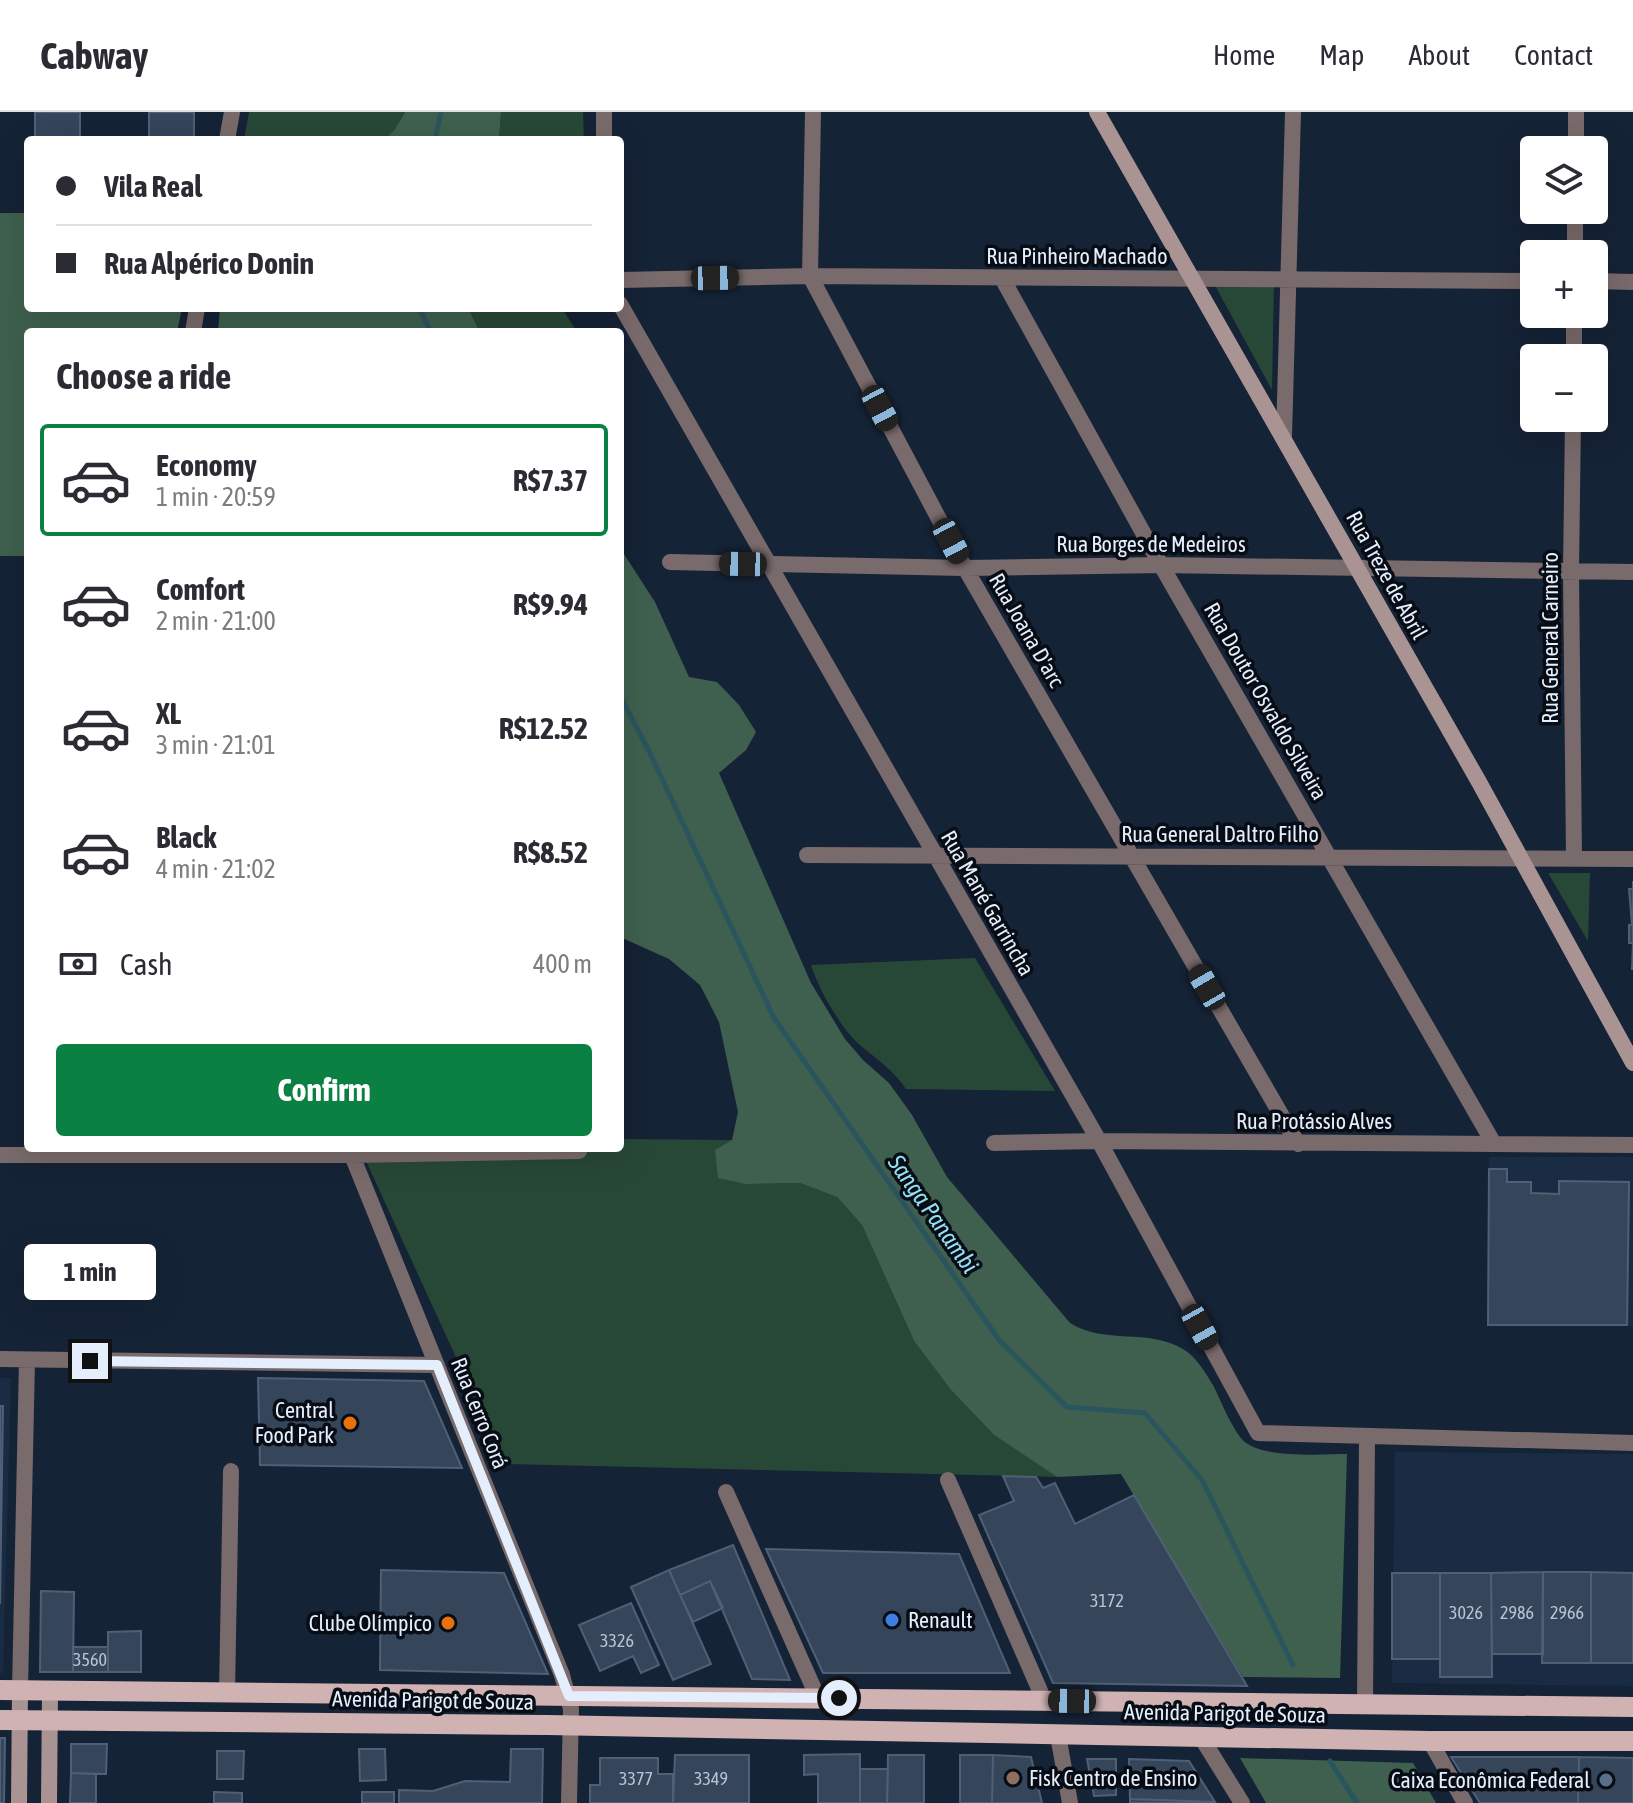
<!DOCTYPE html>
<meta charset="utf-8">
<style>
body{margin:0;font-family:"Asap Condensed",sans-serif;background:#f2f2f3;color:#2b2b33;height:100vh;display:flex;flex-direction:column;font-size:30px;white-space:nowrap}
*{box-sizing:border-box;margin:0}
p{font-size:26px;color:#7c7c81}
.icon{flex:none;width:44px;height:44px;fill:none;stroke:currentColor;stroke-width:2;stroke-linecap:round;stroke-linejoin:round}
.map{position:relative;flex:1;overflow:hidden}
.sheet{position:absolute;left:24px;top:216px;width:600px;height:824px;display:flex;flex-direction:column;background:#fff;border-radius:8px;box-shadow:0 8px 32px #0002}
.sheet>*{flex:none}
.guide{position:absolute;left:24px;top:24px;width:600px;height:176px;border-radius:8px;box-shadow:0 8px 32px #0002;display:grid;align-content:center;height:176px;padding:0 32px;background:#fff}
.fabs{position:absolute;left:1520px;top:24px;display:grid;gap:16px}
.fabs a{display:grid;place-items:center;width:88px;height:88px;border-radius:8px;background:#fff;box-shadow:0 8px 32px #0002;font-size:40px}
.end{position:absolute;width:36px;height:36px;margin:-18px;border:10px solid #e5eefc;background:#111;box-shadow:0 0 0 4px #111}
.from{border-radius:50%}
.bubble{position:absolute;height:56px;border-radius:8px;background:#fff;box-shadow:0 8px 32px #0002;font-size:26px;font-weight:700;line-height:56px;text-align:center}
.car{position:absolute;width:24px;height:48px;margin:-24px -12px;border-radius:10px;box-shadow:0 0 6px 2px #0007;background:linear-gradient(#222 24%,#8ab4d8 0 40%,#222 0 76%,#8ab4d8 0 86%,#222 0)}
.guide b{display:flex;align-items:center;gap:28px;height:76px;font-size:30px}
.guide b+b{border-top:2px solid #e1e1e2}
.guide i{width:20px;height:20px;background:#2b2b33}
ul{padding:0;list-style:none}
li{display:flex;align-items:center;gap:24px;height:112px;margin:0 16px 12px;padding:0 16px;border:4px solid transparent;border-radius:8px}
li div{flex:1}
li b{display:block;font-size:30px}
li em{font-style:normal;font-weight:700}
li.selected{border-color:#0b8043}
li>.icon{width:72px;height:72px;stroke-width:1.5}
h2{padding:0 32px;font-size:36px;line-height:96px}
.pay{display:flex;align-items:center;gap:20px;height:88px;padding:0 32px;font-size:30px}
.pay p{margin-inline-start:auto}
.primary-button{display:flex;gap:16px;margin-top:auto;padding:16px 32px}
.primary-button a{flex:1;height:92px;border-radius:8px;background:#0b8043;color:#fff;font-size:32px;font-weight:700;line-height:92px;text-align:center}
header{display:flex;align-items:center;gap:48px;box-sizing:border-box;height:112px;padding:0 40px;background:#fff;border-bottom:2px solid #e1e1e2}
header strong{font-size:38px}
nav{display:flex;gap:44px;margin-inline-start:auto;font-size:28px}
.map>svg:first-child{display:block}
.built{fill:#192c44}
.green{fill:#284837}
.forest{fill:#3f604e}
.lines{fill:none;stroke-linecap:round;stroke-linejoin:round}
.stream{stroke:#2a545e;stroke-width:5}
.building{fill:#35455a;stroke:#4f6076;stroke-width:2}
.street{stroke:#796a6b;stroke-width:16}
.secondary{stroke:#aa9393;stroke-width:16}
.primary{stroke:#d0b2b3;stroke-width:20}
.route{stroke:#e5eefc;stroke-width:10}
.food-dot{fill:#e8710a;stroke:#070c15;stroke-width:3}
.shop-dot{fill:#3f7fe0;stroke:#070c15;stroke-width:3}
.education-dot{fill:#8d6e63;stroke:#070c15;stroke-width:3}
.service-dot{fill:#5c6f8a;stroke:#070c15;stroke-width:3}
.labels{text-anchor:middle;stroke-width:7;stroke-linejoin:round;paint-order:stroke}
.number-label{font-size:18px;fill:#b9c4d4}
.street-label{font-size:22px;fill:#e5eefc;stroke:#070c15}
.poi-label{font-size:22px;fill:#e5eefc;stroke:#070c15;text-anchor:end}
.water-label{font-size:24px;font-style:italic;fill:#93e0f3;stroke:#070c15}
</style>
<header>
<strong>Cabway</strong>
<nav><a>Home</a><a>Map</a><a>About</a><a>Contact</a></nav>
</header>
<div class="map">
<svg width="1633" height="1691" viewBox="0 0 1633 1691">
<rect width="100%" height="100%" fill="#152336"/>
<path class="built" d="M1489,1045H1633V1214L1488,1213Z
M0,1266H11L3,1561H0Z
M1395,1340L1633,1342V1574L1392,1571Z"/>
<path class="green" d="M249,0H405L395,17L384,28H244Z
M501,0H583L584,28H499Z
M1212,168L1274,169L1272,278Z
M468,196H562L577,220H480Z
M1548,761H1590L1588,829Z
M975,846L1055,979L906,977C893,958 878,948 861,934C841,917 819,878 811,853Z
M620,1027L732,1028L746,1072L800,1071L837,1085L862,1113L914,1229L951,1278L994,1323L1057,1365L505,1352L360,1036H620Z"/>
<path class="forest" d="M405,0H501L499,28H384L395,17Z
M0,101H28V196H182L177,220H28V444H0Z
M220,196H468L480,220H218Z
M620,436L655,490L689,565L717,570L739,593L756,620L746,638L719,661L811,871L845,927L863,948L889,971L912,1003L947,1065L1070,1211C1105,1233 1148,1216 1183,1237C1196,1244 1207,1263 1214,1275C1222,1291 1229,1310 1240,1325C1257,1348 1320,1342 1347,1342L1340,1566L1243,1565L1121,1362L1057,1365L994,1323L951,1278L914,1229L862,1113L837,1085L800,1071L746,1072L718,1066L715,1038L732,1028L738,1000L719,910L700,873L669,847L620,825Z
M1240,1646L1413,1651L1436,1691H1266Z"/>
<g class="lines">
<path class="stream" d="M435,28L441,0
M419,196L431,220
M620,584L649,639L774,906L999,1228L1067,1295L1145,1301L1202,1368L1293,1553
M1330,1649L1357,1691"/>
</g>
<path class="building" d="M35,0H80V28H35Z
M149,0H194V28H149Z
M1633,769V857H1632L1633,831H1629V813H1632L1629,777H1633Z
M1489,1057H1507V1070H1531V1081L1559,1082V1069L1629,1070L1627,1213H1488Z
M258,1266L424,1269L462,1356L260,1353Z
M0,1294H3L0,1492Z
M1003,1364L1036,1365L1043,1376L1055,1371L1075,1412L1134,1383L1247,1574L1053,1571L979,1403L1014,1389Z
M733,1433L790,1568L752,1567L710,1469L680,1483L669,1458Z
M766,1437L959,1442L1010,1561H823Z
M381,1458L504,1461L548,1562L380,1558Z
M669,1458L711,1552L673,1568L631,1475Z
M1543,1460V1542H1492L1491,1461Z
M1543,1460H1591V1551H1542Z
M1591,1460L1633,1461V1551H1591Z
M1392,1461H1440V1547H1392Z
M1440,1461H1491L1492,1565H1440Z
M710,1469L723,1496L693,1510L680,1483Z
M41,1479L74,1480L73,1560H40Z
M631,1491L659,1553L641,1561L633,1544L600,1559L579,1513Z
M141,1519V1560H108V1520Z
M73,1535H108V1560H73Z
M0,1626H5L4,1691H0Z
M71,1632H107L106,1662L71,1661Z
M359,1637H385L386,1668L360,1669Z
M511,1637H543L542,1691H399V1678L433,1679L465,1669L510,1670Z
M217,1639H244L243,1667H217Z
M860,1642V1691H818V1662L804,1663V1643Z
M675,1643H749V1691H673Z
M888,1643H924V1691H887Z
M960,1643H993L992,1691H960Z
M993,1643L1031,1645L1042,1691H992Z
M1451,1645H1579L1578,1691H1480Z
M1579,1645L1633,1646V1691H1578Z
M600,1646H658V1662H673V1691H590V1673H600Z
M1087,1647H1116V1683L1094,1684Z
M1129,1647L1189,1649L1215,1690L1130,1687Z
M860,1657H888L887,1691H860Z
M71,1661L96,1662V1691H70Z
M214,1680L242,1681V1691H214Z
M362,1680H394V1691H362Z
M1130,1687L1215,1690V1691H1130Z"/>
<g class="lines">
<path class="street" d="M604,0V28
M813,0L810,164L965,456L1298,1032
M227,28L232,0
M1576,38V0
M1575,142V98
M1002,166L1161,453L1494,1032
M620,168L810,164L1534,169
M1594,169L1633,170
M620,192L1099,1029L1258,1321L1633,1331
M193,220L197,196
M1574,246V202
M1573,306L1571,460L1574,746
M1284,324L1293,0
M670,450L965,456L1161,453L1633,460
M807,743L1633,747
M994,1031L1099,1029L1633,1033
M349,1036L562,1563L571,1597L569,1691
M0,1043H352L579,1039
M0,1247L437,1253
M948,1368L1044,1588
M726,1380L818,1586
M20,1578L27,1248
M227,1581L231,1359
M1365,1591L1367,1324
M1058,1623L1070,1691
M1201,1625L1242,1691
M1430,1629L1465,1691"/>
<path class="secondary" d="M1097,0L1479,670L1633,951
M19,1691L20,1578
M49,1691L50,1579"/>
<path class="primary" d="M0,1578L1633,1595
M0,1608L547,1613L1430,1629H1633"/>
</g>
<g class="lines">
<path class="route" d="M90,1249L437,1253L569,1584L839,1586"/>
</g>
<g class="food-dot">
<circle cx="350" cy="1311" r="8"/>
<circle cx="448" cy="1511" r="8"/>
</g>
<circle class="shop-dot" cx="892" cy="1508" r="8"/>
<circle class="education-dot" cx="1013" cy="1666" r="8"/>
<circle class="service-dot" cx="1606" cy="1668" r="8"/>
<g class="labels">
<g class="number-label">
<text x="1107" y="1495">3172</text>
<text x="1466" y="1507">3026</text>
<text x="1517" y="1507">2986</text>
<text x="1567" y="1507">2966</text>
<text x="617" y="1535">3326</text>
<text x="90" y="1554">3560</text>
<text x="636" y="1673">3377</text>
<text x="711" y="1673">3349</text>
</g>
<g class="street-label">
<text x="1077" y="152">Rua Pinheiro Machado</text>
<text x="1151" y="440">Rua Borges de Medeiros</text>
<text transform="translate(1387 463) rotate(61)" y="8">Rua Treze de Abril</text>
<text transform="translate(1027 518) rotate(60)" y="8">Rua Joana D'arc</text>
<text transform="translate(1550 526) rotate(-90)" y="8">Rua General Carneiro</text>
<text transform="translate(1266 589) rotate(60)" y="8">Rua Doutor Osvaldo Silveira</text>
<text x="1220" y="730">Rua General Daltro Filho</text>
<text transform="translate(988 791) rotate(60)" y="8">Rua Mané Garrincha</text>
<text x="1314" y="1017">Rua Protássio Alves</text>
<text transform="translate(480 1301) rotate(68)" y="8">Rua Cerro Corá</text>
<text transform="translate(433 1588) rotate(1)" y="8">Avenida Parigot de Souza</text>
<text transform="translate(1225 1601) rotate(1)" y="8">Avenida Parigot de Souza</text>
</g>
<g class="poi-label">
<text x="334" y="1306">Central<tspan x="334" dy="25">Food Park</tspan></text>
<text x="908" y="1516" text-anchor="start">Renault</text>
<text x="432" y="1519">Clube Olímpico</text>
<text x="1029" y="1674" text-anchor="start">Fisk Centro de Ensino</text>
<text x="1590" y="1676">Caixa Econômica Federal</text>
</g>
<g class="water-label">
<text transform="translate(933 1102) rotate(55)" y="8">Sanga Panambi</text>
</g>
</g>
</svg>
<div class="fabs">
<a><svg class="icon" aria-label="layers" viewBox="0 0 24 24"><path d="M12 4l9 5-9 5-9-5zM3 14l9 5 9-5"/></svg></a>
<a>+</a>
<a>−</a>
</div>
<i class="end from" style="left:839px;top:1586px"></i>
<i class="end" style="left:90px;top:1249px"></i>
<div class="bubble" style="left:24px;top:1132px;width:132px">1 min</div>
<i class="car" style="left:715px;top:166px;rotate:89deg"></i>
<i class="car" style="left:880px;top:296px;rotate:152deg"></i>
<i class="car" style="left:951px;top:429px;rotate:152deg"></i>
<i class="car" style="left:743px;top:452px;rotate:271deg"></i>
<i class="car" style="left:1207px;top:875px;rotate:330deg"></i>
<i class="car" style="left:1200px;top:1215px;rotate:151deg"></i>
<i class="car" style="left:1072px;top:1589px;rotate:271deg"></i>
<div class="guide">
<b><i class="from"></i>Vila Real</b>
<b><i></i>Rua Alpérico Donin</b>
</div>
<section class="sheet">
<h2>Choose a ride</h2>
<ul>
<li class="selected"><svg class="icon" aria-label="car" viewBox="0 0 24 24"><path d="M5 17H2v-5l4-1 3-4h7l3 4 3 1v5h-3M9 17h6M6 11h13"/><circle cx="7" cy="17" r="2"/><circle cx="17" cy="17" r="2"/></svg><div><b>Economy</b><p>1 min · 20:59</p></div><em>R$7.37</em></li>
<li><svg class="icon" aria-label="car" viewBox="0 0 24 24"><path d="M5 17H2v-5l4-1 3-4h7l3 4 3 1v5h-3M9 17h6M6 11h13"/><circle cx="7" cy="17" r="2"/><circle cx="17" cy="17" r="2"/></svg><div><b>Comfort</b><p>2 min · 21:00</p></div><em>R$9.94</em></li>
<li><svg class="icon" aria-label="car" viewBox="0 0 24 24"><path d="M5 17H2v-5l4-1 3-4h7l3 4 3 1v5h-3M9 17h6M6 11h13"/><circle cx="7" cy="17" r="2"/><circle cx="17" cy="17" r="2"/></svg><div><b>XL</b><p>3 min · 21:01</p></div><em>R$12.52</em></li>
<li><svg class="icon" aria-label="car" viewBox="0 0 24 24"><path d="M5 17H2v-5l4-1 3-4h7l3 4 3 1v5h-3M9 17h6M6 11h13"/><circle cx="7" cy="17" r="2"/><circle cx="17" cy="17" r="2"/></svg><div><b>Black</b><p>4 min · 21:02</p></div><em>R$8.52</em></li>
</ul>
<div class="pay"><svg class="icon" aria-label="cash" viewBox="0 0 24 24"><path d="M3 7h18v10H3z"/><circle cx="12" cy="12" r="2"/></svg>Cash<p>400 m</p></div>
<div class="primary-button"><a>Confirm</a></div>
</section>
</div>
